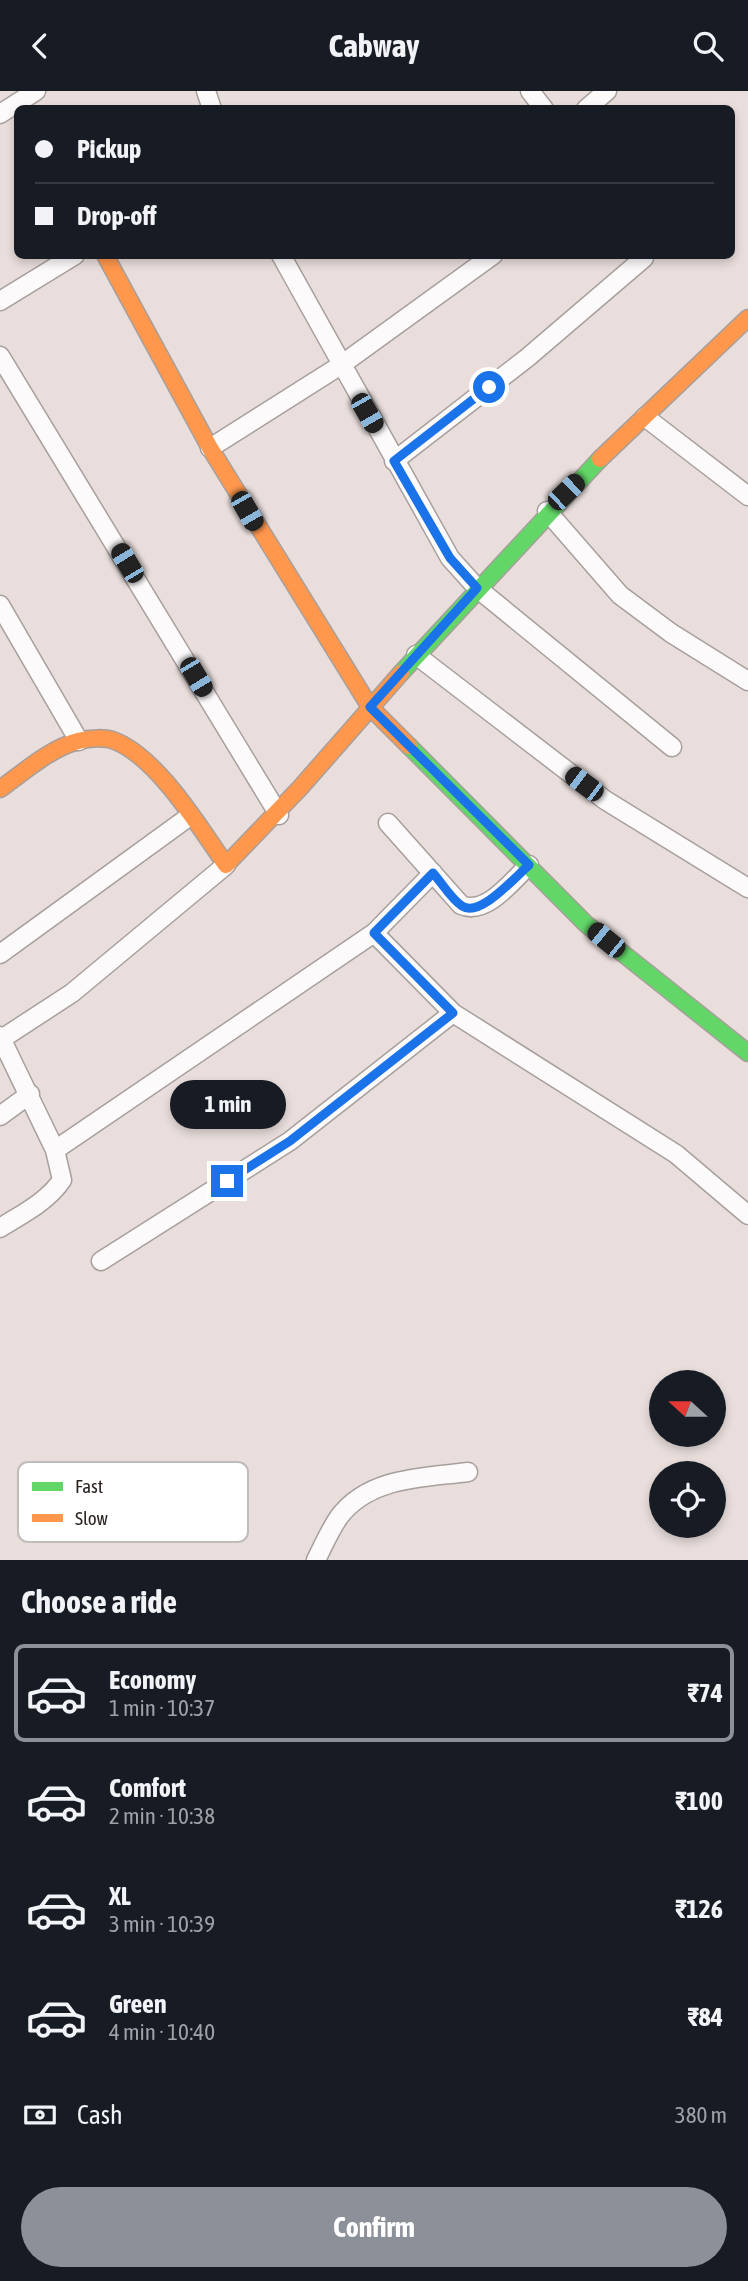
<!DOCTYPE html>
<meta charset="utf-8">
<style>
body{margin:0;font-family:"Asap Condensed",sans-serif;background:#242831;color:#f1f3f6;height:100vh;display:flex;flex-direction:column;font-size:26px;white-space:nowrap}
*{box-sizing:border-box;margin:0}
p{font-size:23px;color:#9ea1a6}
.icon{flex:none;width:38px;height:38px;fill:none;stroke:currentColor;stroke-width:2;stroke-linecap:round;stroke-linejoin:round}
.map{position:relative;height:1469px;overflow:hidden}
.panel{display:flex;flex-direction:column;background:#171b24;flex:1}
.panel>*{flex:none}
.guide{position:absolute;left:14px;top:14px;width:721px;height:154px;border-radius:10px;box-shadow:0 4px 10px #0003;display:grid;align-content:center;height:154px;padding:0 21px;background:#171b24}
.needle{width:46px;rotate:291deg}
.controls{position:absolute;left:649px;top:1279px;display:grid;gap:14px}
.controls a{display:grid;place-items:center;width:77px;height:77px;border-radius:50%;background:#171b24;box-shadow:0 4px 10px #0003;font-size:35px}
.end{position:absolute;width:32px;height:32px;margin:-16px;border:9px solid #1a73e8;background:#fff;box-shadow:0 0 0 4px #fff}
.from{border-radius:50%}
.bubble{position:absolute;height:49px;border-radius:24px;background:#171b24;box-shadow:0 4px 10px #0003;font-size:23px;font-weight:700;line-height:49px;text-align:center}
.car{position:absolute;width:21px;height:42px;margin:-21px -10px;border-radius:9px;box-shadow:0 0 5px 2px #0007;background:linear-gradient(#222 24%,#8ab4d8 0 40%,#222 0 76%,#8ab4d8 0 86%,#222 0)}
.guide b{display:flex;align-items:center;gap:24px;height:66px;font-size:26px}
.guide b+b{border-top:2px solid #363941}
.guide i{width:18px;height:18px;background:#f1f3f6}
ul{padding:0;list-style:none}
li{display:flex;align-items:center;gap:21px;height:98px;margin:0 14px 10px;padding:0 7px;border:4px solid transparent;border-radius:10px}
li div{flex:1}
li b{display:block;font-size:26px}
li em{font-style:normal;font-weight:700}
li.on{border-color:#8c9099}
li>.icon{width:63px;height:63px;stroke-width:1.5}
h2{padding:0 21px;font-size:32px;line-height:84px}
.pay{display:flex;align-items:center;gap:18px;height:77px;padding:0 21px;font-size:26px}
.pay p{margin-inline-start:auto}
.cta{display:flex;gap:14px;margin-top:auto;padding:14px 21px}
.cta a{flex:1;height:80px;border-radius:42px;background:#8c9099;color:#fff;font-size:28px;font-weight:700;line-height:80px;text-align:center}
header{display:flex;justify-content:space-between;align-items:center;height:91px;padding:0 21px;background:#171b24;font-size:32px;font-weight:700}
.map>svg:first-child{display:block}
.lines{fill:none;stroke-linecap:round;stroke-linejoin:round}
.street-casing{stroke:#a79f9c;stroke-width:21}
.fast-casing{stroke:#a79f9c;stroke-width:19}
.slow-casing{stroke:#a79f9c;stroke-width:19}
.street{stroke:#fcfafa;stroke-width:18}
.fast{stroke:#63d668;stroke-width:16}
.slow{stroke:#ff974d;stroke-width:16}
.route{stroke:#1a73e8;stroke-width:9}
.key{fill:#fff;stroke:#bfbdbc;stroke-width:2}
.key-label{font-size:19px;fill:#2a2320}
</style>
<header><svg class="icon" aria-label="back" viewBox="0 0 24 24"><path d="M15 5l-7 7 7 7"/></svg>Cabway<svg class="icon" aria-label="search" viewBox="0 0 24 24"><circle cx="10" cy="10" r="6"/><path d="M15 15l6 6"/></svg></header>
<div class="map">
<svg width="748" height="1469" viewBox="0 0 748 1469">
<rect width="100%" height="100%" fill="#e9dedb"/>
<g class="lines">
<g class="street-casing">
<path id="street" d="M206,0L212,18
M530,0L544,18
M586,18L607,0
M0,23L36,0
M281,164L450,467L477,497L672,656
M0,210L75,164
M0,265L279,724
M645,326L748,405
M210,357L341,274L493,164
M394,370L527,267L644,167
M547,420L620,504L671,542L748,590
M0,514L79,650
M416,564L605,709L748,797
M388,732L461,814C486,825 512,790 529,774
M374,842L453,922L676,1063L748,1124
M0,863L190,725
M0,945L55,1059L62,1089C47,1111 22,1123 0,1137
M0,949L72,902L226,774
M0,1025L30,1003
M55,1059L374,842L433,782
M101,1170L290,1050L453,922
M316,1469C323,1455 330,1439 339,1426C369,1386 422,1387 468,1381"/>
</g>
<g class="fast-casing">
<path id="fast" d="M401,582L600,368
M409,655L586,833L748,962"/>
</g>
<g class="slow-casing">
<path id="slow" d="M105,164L210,357L370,616L409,655
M600,368L748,227
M0,698C24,681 49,658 78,650C89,647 105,646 115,650C158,667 200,737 226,774L300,697L401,582"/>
</g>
<use href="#street" class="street"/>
<use href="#fast" class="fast"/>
<use href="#slow" class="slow"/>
</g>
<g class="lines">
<path class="route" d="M227,1090L290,1050L453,922L374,842L433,782C442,792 451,808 462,815C480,827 515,786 529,774L370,616L477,497L450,467L394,370L489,296"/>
</g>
<rect x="18" y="1371" width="230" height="80" rx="10" class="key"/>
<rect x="32" y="1391" width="31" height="9" fill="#63d668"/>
<rect x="32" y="1423" width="31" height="8" fill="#ff974d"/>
<g class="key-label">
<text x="75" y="1402">Fast</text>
<text x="75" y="1434">Slow</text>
</g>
</svg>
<div class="controls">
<a><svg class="needle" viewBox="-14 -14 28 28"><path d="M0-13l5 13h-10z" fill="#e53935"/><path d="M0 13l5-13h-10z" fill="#9ea1a6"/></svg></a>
<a><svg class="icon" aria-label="locate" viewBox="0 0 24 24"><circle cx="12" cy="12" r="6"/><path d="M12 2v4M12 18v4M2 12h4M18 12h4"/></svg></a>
</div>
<i class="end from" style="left:489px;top:296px"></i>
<i class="end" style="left:227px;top:1090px"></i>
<div class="bubble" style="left:170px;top:989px;width:116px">1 min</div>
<i class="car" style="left:367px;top:322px;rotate:150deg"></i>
<i class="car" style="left:566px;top:401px;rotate:46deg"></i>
<i class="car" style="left:247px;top:420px;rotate:150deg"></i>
<i class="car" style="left:127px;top:472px;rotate:329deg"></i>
<i class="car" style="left:196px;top:586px;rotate:149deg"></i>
<i class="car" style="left:584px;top:693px;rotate:307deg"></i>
<i class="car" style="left:606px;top:849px;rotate:309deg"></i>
<div class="guide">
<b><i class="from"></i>Pickup</b>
<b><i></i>Drop-off</b>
</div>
</div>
<section class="panel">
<h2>Choose a ride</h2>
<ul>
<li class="on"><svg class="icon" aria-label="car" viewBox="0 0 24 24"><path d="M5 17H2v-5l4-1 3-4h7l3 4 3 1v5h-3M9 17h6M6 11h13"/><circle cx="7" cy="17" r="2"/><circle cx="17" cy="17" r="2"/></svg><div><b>Economy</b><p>1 min · 10:37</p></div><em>₹74</em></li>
<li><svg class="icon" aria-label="car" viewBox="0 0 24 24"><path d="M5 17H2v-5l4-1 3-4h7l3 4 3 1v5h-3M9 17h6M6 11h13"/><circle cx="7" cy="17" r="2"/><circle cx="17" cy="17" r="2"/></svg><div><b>Comfort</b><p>2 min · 10:38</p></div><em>₹100</em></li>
<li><svg class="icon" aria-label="car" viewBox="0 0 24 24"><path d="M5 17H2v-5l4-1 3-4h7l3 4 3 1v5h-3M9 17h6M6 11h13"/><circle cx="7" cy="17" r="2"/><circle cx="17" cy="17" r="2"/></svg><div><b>XL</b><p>3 min · 10:39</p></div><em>₹126</em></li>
<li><svg class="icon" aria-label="car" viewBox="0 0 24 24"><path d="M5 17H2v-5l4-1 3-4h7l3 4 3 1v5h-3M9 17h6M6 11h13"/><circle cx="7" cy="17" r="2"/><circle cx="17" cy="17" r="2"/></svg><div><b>Green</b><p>4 min · 10:40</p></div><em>₹84</em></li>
</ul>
<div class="pay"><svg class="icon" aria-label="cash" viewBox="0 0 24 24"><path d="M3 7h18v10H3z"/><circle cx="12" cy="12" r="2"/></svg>Cash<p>380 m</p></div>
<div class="cta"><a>Confirm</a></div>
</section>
